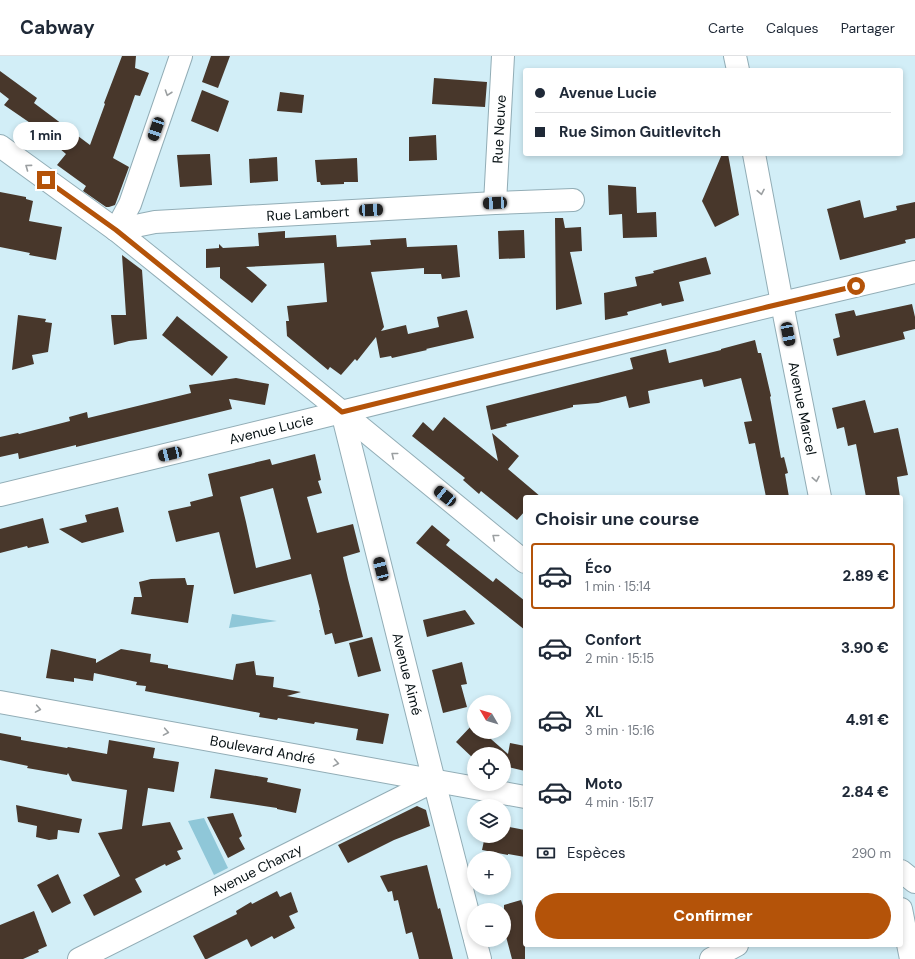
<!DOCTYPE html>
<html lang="fr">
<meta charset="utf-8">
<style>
body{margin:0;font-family:"DM Sans",sans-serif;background:#f6f6f7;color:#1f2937;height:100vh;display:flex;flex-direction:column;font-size:15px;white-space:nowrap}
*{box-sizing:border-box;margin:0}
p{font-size:13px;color:#747a83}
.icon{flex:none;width:22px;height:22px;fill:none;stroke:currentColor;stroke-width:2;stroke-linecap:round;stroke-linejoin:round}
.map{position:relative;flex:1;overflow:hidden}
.sheet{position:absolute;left:523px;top:439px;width:380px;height:452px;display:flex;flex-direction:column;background:#fff;border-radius:4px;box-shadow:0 2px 6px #0003}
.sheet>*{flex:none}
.hud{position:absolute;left:523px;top:12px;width:380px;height:88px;border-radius:4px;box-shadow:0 2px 6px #0003;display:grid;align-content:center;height:88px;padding:0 12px;background:#fff}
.needle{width:26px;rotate:308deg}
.fabs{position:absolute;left:467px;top:639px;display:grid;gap:8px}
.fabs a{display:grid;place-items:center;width:44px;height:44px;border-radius:50%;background:#fff;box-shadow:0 2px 6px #0003;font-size:20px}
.end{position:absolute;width:18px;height:18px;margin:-9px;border:5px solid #b45309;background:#fff;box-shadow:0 0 0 2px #fff}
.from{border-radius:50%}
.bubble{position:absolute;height:28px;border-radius:14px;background:#fff;box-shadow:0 2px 6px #0003;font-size:13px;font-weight:800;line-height:28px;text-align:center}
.car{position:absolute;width:12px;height:24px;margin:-12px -6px;border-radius:5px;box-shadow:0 0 3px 1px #0007;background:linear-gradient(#222 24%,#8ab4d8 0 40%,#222 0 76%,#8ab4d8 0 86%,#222 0)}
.hud b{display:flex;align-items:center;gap:14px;height:38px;font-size:15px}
.hud b+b{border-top:1px solid #e0e1e3}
.hud i{width:10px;height:10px;background:#1f2937}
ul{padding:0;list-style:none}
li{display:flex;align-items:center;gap:12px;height:66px;margin:0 8px 6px;padding:0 4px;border:2px solid transparent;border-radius:4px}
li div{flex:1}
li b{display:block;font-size:15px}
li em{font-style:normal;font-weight:800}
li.active{border-color:#b45309}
li>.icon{width:36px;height:36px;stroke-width:1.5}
h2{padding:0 12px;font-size:18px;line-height:48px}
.pay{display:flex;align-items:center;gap:10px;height:44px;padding:0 12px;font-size:15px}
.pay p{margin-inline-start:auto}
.button{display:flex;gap:8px;margin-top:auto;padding:8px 12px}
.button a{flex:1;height:46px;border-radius:24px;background:#b45309;color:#fff;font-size:16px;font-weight:800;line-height:46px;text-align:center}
header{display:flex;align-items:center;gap:24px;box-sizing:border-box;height:56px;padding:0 20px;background:#fff;border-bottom:1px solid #e0e1e3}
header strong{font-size:19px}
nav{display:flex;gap:22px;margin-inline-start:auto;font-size:14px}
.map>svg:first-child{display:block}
.green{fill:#8fc7d8}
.building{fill:#48372b;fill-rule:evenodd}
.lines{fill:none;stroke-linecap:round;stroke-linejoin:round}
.minor-casing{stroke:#92adb6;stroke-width:24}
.minor{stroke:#fff;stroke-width:22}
.oneway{stroke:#9b9fa1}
.route{stroke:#b45309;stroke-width:5}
.labels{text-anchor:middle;stroke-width:4;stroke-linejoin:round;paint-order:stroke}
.street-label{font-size:14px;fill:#061013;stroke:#fff}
</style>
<header>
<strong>Cabway</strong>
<nav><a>Carte</a><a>Calques</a><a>Partager</a></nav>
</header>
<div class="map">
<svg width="915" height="903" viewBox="0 0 915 903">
<rect width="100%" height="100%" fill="#d2eef7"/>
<path class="green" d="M232,558L277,565L229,572Z
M204,762L228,812L214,819L188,765Z"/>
<path class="building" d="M122,0H136L135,12L149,17L140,40L135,39L113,102L129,111L115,149L109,151H106L83,135L86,130L57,109L66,98L59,92L60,91L38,74L39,73L4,49L9,43L0,36V15L37,42L34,47L90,89L105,48L104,47Z
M211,0H230L218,32L202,26Z
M434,22L487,26L485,51L432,48Z
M202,34L229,45L218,76L191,65Z
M280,36L304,39L302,57L277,55Z
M436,79L437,104L409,105V81Z
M210,98L212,129L180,131L177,99Z
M722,98H728L739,159L715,171L702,145Z
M277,101L278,125L250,127L249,103Z
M357,102L358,126H344V128L321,129L320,126H317L315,104Z
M608,129L636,131L637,157L656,156L657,181L623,182L622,158L609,159Z
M0,136L26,141V143L33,145L29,165L62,171L56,204L29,199L30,197L0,191Z
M860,144L864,162L897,154L896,150L915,146V182L905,184L906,187L840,204L827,153Z
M555,162H563L565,172L581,171L582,195L570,196L582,248L556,254Z
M524,174L525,202L499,203L498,175Z
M285,175V182L336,179L337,191L371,189L370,184L406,182L407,191L457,189L460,221L442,223L441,218H424V212L371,216L384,271L381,275L406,269L408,278L439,271L437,261L467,254L474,282L426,293L427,294L392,302L391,300L380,302L376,281L357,305L355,303L341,319L330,311L328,314L287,280L286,265H289L287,250L327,246L324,207L246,211L267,229L252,247L220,222V211L206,212V193L219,192V188L223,192L259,190L258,177Z
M122,199L142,214L147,283L129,285L114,289L111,259H126Z
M706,201L711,218L679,226L684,245L662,250L661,247L627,256L628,259L605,264L604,237L637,230L635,221L654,217L653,215Z
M912,248L915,261V273L903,276L905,283L837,300L833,283L840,281L835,258L854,254L856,260Z
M18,259L46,263L45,266L52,267L48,296L32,299L34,308L12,314Z
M177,260L228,301L212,320L162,279Z
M755,284L758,297H761L771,340L770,341L781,402L784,401L788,417L785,418L789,441H766L755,387L749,388L744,366L752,365L741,322L704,331L702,323L648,335L650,347L629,352L626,340L598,347L573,349V351L506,368L507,370L491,374L486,350L633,313L630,302L666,293L669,307L721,294V293Z
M236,322L269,328L265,349L229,343L232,353L76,391V389L19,403L18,397L0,401V381L18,377L19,378L70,365L69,361L87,356L88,362L191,337L189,329Z
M865,344L874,377L898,372L908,419L897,421L900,441H866L856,388L848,390L844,371L837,373L832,352Z
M444,361L498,405L492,377L519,400L508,413L541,441H525V455L517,464L481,435L479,438L463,424L465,422L412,380L423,366L433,375Z
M315,398L321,424L318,425L322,437L307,441L317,477L353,468L360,496L343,501L348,523L363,581L335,588L332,577L325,579L319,554H320L311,518L234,538L219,476L176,486L168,455L191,450L190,446L213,440L208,418L270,403L272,409ZM273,432L291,503L256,512L246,466L240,441Z
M118,451L124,476L82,487L59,473L87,466L85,459Z
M43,462L49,487L28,492L27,490L0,497V473Z
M432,469L450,484L446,489L493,526L496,522L525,545V574L416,487Z
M185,522L187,529H194L188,567L131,558L134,541H142L139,526L151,523Z
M465,554L475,568L427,581L423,564Z
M372,581L381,615L358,621L349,587Z
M51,593L96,603V607L121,593L151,598L150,606L168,609V612L233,624L236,608L254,605L256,619L274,621L273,631L301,636L287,640L389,658L383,688L356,684L358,673L315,666L314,668L278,662L277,664L259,661L260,657L145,635L146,630L136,629L137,626L94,617L93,625L74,622V626L46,622Z
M462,606L467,628L461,629L467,651L443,657L432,614Z
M474,667V676H483L508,698L510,687L525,690V715L504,710V698H474V703L456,686Z
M0,677L21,681V684L67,692L68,691L107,698L109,684L155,692L153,702L179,706L174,736L148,732L142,770L170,766L183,793L177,795L181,803L166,810L165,808L135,823L142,836L94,860L83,839L120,820L98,777L122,773L127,734L72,725L68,717L67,719L27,712L28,710L0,704Z
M215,713L268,722L267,726L301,733L296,757L277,753V752L210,742Z
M16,749L82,763L79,777L58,774L57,783L49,784L36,781L37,770L18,766Z
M417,750L426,754L430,770L394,784L348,807L338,789Z
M233,757L242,780L239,782L245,793L228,802L207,761Z
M504,770L525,774V801L508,798V799L482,794L485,780H504Z
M427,809L438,853L440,852L453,903H419L412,876L406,878L398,844L394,845L392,835L388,836L380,820Z
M58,818L71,847L52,857L37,829Z
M277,835L280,841L291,836L298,856L289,860L295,872L274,883L272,880L251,891L247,883L207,903H205L193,880L237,858L236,855L251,846L252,848Z
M521,844L525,856V903H512L504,873V849Z
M34,855L47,890L38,894L39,896L23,903H0V869Z"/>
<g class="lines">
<g class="minor-casing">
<g id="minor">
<path d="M735,0L738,14"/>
<path d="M0,90L116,174L342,356L525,506"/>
<path id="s1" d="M754,98L785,263L820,441"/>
<path id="s2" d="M495,147L503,0"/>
<path id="s3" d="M116,174L155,166L495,147L573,144"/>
<path d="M116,174L130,148L181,0"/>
<path id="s4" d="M342,356L434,725L474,880"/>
<path id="s5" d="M0,439L309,364L782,247L915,216"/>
<path id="s6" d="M0,646L525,741"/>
<path d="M901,815L915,826"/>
<path d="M901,853L911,903"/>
<path d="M475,884L480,903"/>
<path id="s7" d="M79,903L434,725"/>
<path d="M711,903L737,889"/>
</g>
</g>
<use href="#minor" class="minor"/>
</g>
<defs><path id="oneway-chevron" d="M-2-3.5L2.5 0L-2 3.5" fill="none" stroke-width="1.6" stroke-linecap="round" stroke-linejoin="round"/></defs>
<g class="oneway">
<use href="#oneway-chevron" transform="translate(168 37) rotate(109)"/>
<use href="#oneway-chevron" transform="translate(28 111) rotate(-144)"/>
<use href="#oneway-chevron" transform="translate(761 136) rotate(79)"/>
<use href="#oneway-chevron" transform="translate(394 399) rotate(-141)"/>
<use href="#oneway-chevron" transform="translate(816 423) rotate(79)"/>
<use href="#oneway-chevron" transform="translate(495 481) rotate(-141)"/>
<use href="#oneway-chevron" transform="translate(38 653) rotate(10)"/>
<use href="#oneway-chevron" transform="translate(166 676) rotate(10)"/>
<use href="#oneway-chevron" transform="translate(336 707) rotate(10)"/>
</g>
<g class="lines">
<path class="route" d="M46,124L116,174L342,356L767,251L856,230"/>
</g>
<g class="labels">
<g class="street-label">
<text dy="5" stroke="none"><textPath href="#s2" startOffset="74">Rue Neuve</textPath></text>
<text dy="5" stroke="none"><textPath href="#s3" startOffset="193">Rue Lambert</textPath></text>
<text dy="5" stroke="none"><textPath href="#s1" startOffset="259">Avenue Marcel</textPath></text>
<text dy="5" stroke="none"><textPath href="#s5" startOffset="279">Avenue Lucie</textPath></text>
<text dy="5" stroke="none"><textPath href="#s4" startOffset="270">Avenue Aimé</textPath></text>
<text dy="5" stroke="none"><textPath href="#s6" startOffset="267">Boulevard André</textPath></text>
<text dy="5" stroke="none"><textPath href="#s7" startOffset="199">Avenue Chanzy</textPath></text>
</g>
</g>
</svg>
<div class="fabs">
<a><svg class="needle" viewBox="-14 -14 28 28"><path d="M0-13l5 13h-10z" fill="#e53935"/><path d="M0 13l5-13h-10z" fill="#747a83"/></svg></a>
<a><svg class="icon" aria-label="locate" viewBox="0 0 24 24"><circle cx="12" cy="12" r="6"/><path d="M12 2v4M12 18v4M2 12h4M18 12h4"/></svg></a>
<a><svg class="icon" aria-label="layers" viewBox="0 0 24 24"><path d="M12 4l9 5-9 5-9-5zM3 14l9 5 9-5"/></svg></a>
<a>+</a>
<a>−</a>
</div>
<i class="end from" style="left:856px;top:230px"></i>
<i class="end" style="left:46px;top:124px"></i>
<div class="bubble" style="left:13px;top:66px;width:66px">1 min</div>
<i class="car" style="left:156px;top:73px;rotate:199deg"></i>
<i class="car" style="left:495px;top:147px;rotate:267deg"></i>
<i class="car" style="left:371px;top:154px;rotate:87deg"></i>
<i class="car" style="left:788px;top:278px;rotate:169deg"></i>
<i class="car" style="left:170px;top:398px;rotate:257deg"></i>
<i class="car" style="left:445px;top:440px;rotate:309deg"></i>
<i class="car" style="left:381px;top:513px;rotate:346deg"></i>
<div class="hud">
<b><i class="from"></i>Avenue Lucie</b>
<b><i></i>Rue Simon Guitlevitch</b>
</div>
<section class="sheet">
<h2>Choisir une course</h2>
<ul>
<li class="active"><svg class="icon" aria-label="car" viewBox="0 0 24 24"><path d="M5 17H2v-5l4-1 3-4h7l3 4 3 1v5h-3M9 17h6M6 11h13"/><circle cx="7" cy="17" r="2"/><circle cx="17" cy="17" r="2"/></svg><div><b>Éco</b><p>1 min · 15:14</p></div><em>2.89 €</em></li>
<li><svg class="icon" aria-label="car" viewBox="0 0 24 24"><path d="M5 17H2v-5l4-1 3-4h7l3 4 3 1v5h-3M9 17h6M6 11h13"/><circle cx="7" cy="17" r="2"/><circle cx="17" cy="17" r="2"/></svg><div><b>Confort</b><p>2 min · 15:15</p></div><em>3.90 €</em></li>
<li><svg class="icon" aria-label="car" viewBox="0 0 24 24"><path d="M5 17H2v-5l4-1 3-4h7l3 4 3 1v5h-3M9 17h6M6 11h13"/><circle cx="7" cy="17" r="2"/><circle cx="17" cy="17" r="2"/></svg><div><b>XL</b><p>3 min · 15:16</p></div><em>4.91 €</em></li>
<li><svg class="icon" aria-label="car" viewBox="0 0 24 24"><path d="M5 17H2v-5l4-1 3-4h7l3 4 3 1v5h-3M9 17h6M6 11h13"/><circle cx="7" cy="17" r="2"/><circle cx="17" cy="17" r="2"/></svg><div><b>Moto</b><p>4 min · 15:17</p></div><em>2.84 €</em></li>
</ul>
<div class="pay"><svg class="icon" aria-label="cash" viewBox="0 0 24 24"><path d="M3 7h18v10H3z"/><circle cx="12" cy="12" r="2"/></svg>Espèces<p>290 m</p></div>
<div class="button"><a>Confirmer</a></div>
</section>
</div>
